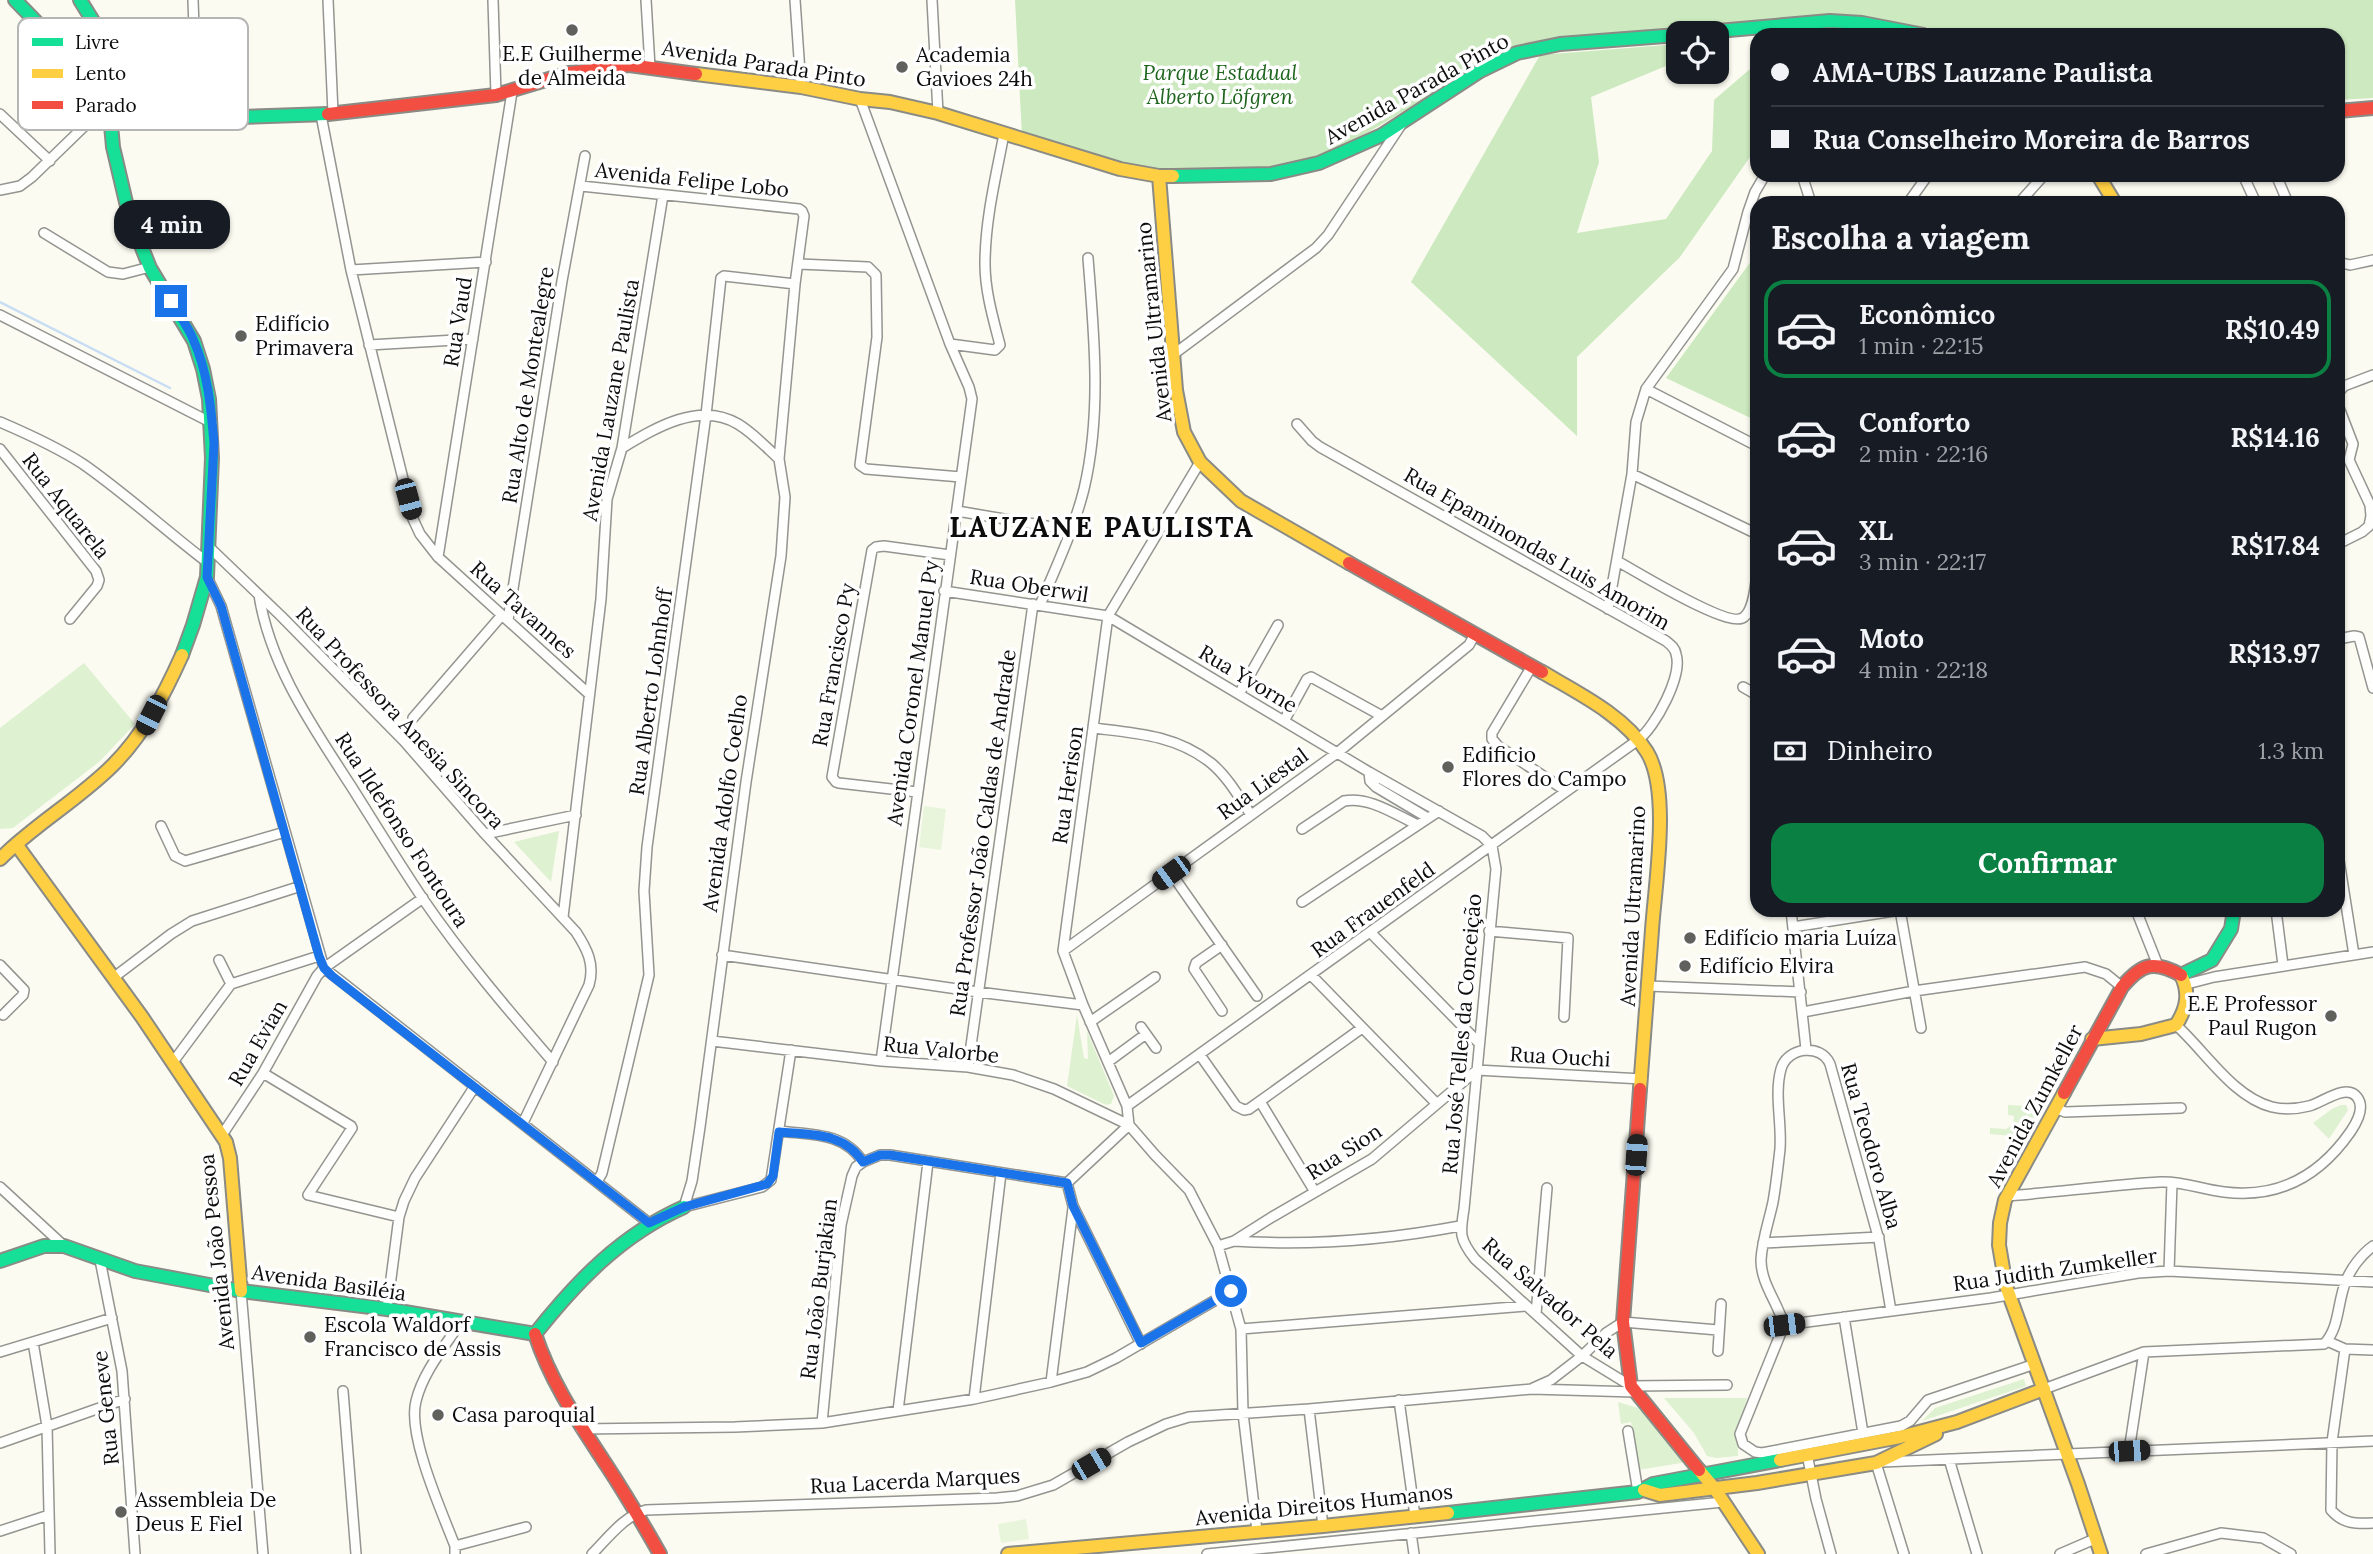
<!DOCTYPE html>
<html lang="pt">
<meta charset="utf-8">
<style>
body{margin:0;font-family:Lora,serif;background:#20242c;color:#f1f3f6;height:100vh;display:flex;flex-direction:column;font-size:26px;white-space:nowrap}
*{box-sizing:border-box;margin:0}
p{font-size:23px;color:#9ea1a6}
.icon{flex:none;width:38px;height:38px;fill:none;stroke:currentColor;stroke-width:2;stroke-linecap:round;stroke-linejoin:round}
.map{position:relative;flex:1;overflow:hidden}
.side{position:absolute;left:1750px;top:196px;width:595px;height:721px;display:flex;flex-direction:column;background:#171b24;border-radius:21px;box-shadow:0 2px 5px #0004}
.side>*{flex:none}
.guide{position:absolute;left:1750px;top:28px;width:595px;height:154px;border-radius:21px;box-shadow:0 2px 5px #0004;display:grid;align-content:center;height:154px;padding:0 21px;background:#171b24}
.controls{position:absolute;left:1666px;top:21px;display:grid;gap:14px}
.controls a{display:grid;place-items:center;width:63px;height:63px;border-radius:14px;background:#171b24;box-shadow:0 2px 5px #0004;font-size:35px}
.end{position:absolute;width:32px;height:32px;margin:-16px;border:9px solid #1a73e8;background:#fff;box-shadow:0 0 0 4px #fff}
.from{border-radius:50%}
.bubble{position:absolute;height:49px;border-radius:21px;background:#171b24;box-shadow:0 2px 5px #0004;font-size:23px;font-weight:700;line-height:49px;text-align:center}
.car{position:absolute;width:21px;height:42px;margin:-21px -10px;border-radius:9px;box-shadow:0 0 5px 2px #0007;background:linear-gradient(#222 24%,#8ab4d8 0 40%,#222 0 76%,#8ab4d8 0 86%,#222 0)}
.guide b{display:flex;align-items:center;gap:24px;height:66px;font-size:26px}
.guide b+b{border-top:2px solid #363941}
.guide i{width:18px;height:18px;background:#f1f3f6}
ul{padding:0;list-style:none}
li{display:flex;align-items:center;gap:21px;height:98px;margin:0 14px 10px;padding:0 7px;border:4px solid transparent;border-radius:21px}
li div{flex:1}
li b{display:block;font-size:26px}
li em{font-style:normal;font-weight:700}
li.on{border-color:#0b8043}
li>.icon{width:63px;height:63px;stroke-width:1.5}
h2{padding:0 21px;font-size:32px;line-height:84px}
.pay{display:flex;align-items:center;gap:18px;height:77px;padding:0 21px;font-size:26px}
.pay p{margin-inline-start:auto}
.action{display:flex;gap:14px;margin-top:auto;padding:14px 21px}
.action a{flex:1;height:80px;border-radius:21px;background:#0b8043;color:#fff;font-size:28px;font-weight:700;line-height:80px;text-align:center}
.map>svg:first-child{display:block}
.green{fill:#def1d1}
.forest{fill:#cde9bf}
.pitch{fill:#e9f5db}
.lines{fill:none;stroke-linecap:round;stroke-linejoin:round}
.stream{stroke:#c8ddf4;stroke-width:2.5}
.street-casing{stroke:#949490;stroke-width:12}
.fast-casing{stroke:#8b8b86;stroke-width:16}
.slow-casing{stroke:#8b8b86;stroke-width:16}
.jam-casing{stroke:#8b8b86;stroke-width:16}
.street{stroke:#fefefd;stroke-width:9}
.fast{stroke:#16e098;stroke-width:12}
.slow{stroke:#ffcf43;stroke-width:12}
.jam{stroke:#f24e42;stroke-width:12}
.route{stroke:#1a73e8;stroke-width:9}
.poi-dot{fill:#60605d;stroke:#fff;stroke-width:2.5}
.labels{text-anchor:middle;stroke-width:7;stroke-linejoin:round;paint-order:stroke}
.poi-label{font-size:21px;fill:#0d0d0d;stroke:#fff;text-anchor:start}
.street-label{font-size:21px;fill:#0d0d0d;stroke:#fff}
.park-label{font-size:21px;font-style:italic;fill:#1e651d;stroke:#fff}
.district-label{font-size:28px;font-weight:bold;letter-spacing:2px;fill:#0d0d0d;stroke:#fff}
.key{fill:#fff;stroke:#b6b6b6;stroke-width:2}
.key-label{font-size:19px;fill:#0d0d0d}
</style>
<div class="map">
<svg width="2373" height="1554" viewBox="0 0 2373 1554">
<rect width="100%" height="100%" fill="#fbfbf1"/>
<path class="green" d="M84,663L135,724L99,762L13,828L0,829V728Z
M559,831L551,882L514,842Z
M1077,1015L1084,1058L1088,1059L1087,1031L1114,1096L1111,1104L1106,1105L1067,1086Z
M2008,1105L2044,1107L2015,1156H2011L2012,1136L1990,1134V1128L2006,1129L2013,1124L2014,1116L2008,1115Z
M2341,1105H2346L2348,1110L2329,1139L2313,1123L2332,1109Z
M2024,1379L2026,1386L1922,1421L1935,1408Z
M1664,1398H1747L1738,1432V1456L1716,1458L1707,1456L1694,1433Z
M1618,1402L1638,1408L1671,1441L1687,1462L1638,1470L1631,1422L1621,1424Z"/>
<path class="forest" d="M1015,0H2373V98L2338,100V35H1973L1860,17L1831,15L1674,29L1483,64L1335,152L1281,168L1234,171L1158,170L1124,165L1022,136Z
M1678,44V61L1591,97L1599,162L1577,233L1666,219L1712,151L1714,100L1757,63V147L1680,257L1577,357V436L1411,282L1540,55Z
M1757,253V421L1666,378Z"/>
<path class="pitch" d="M924,806L946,809L941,850L919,847Z
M1026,1519L1029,1539L1001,1543L998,1524Z"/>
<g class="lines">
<path class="stream" d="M0,302L170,388"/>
<g class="street-casing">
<path id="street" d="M193,0L197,112
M328,0L333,113
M493,0L496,95
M646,0L650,67
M795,0L801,87
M932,0L938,113
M860,99L950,344L969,387L972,399L881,1061
M0,114L50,161
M321,115L351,270L413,519L420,534L438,557L589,694
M1802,175L1811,203
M2243,175L2256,203
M2276,175L2288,203
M581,186L799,209L802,211L804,216L795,284L779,459L785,497L781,556L746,782L700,1127L692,1181L684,1207
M0,190L20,186L32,177L99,112L112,102
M1908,203L1928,175
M2019,203L2044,175
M44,233L108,272L123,274L150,267
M2338,262L2350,265L2373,260
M799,264L868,267L876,275L877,337L860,465L866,469L961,477
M351,270L486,262
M0,315L212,423
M950,344L995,350L1000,345C993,318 985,291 985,264C985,220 996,176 1004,134
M369,345L473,339
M1174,354L1316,248L1328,235L1401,125
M1646,389L1757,446
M2338,393L2344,386L2373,375
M2338,405L2353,444L2349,460L2370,505L2371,516L2369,526L2362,532L2338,544
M0,422C28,434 57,447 83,464C126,494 165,530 207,562
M622,448C655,428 699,401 738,424C753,433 766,447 779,459
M0,449L96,571L99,580L97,586L70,619
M1632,474L1757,534
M957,511L1070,530
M208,546L281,616L404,741L485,834L576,932C587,949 595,964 589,985L523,1123
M438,557L512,92
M1617,561C1636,571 1730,630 1744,617C1754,609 1755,586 1757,575
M207,577L221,606L324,968L649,1223
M944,591L1108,616L1369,772L1482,836L1492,846L1496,869L1464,1209C1460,1233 1459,1239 1475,1259L1582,1356L1631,1386L1727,1385
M259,595C270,666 313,727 351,786C375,824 398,862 423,899C462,956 508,1010 553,1062
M1040,605C1056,567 1074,529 1084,489C1102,412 1094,335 1088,258
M1608,609L1632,474L1636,422L1646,389L1733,269L1748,212L1755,192L1765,175
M508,620L562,281L585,156
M2338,639L2354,636L2359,637L2373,688
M1532,666L1492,733V739L1498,746L1566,791
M1743,687L1757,695
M1239,694L1278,625
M413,718L502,615
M1284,721L1307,679L1311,677L1382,716
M1093,728C1135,733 1176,735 1211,763C1227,776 1239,797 1251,815
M1369,772L1370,781L1376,787L1428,818
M917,792L839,783L836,782L832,777L872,550L876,547L884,546L950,555
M161,826L175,856L185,861L285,832
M1302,829L1344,801C1369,796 1396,815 1418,825
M485,834L576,815
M2338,854L2354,955
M1171,873L1257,996
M1302,902L1439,811
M1791,910L1806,1049
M1900,910L1921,1028
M2136,910L2157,963
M2276,910L2283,965
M563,917L601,599L607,499L622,448L663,195
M1793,927L1900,910
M1489,931L1568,938L1564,1017
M1370,932L1478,1042
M1222,945L1196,963L1194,969L1222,1011
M1063,951L1337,753L1469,645L1475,634
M722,955L978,992L1083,1005
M219,960L231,984
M0,965L24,990L23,995L3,1015
M1311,975L1436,1103
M113,978L171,934L192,921L301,886
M2187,984L2214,977L2373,952
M1648,986L1801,992
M1803,1012L1914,991L2085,967L2106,974L2122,987
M1090,1022L1155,977
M1141,1027L1156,1048
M712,1041L881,1061L968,1067L1013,1075L1054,1089L1129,1125L1155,1155L1189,1190L1218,1246L1241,1329L1243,1413L1257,1531
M1200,1055L1236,1106L1244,1110L1249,1109L1362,1028
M173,1062L231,984L319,956
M1108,1062L1146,1034
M968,1067L1033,604
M263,1073L351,1126L352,1128L308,1195L399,1217
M1261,1103L1315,1192
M1127,1106L1638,740C1655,727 1683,676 1676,654C1675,648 1671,645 1666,641L1320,447L1312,441L1297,424
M2055,1108L2065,1112L2181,1108
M1129,1125L1127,1106L1083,1005L1063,951L1108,616L1200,462
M779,1131C812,1135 844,1132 863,1162
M222,1135L263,1073L317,976L324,968L423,898
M597,1182L602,1173L649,975L644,891L647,847L706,415L721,278L724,276L795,284
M1067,1183L1073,1206L1141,1344
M0,1187L64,1246
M2007,1196C2059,1192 2110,1185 2161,1182C2183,1181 2203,1190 2224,1192C2279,1199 2320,1176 2351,1131C2357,1122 2365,1107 2357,1097C2346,1083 2322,1103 2309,1106C2297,1109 2284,1110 2272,1107C2233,1097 2205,1051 2176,1025
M684,1207L762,1187L771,1180L791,1050
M1234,1241C1310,1246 1386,1240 1460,1226
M1763,1243L1879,1237
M1218,1246L1234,1241L1272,1217L1372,1159L1477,1070L1642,1079
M100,1260L122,1371L135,1554
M2169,1271L2172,1183
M241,1291L263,1554
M387,1309L399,1217L404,1201L415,1178L475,1086
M1536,1314L1547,1188
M1844,1317L1863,1433
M1784,1325L1991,1298L2138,1273L2169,1271L2373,1282
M1784,1325C1778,1303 1761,1284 1761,1260C1762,1240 1769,1221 1773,1202C1776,1185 1778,1167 1780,1149C1782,1123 1774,1094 1781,1069C1787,1047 1821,1043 1830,1064L1879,1240L1891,1311
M1784,1325L1740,1434L1743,1444L1755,1452L1762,1453L1901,1426L1910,1421L1928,1400L2035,1364
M1241,1329L1527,1306
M2327,1341L2345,1349L2373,1350
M33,1342L47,1426L50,1554
M2345,1349L2332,1442L2331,1510C2343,1524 2356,1524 2373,1523
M1718,1351L1721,1304
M0,1352L112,1318
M1051,1382L1073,1208
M1533,1388L1551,1380L1582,1356L1606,1333L1623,1322L1718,1330
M2044,1389L2144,1352L2324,1344C2340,1328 2337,1302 2346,1281C2351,1268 2362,1254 2373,1246
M343,1391L356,1554
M974,1399L1001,1173
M1399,1400L1415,1516
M1309,1409L1323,1526
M898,1411L928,1162
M822,1423L841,1225L852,1176L856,1167L863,1162L880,1155H890L1067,1183L1129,1125
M581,1429L735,1427L822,1423L974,1399L1051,1382L1087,1372L1116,1358L1231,1291
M1628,1431L1638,1492
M0,1443L125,1399
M2129,1451L2144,1352
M1807,1454L1816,1499L1831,1554
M1949,1459L1977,1554
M1882,1462L2373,1441
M1876,1463L1904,1554
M0,1531L49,1515
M1411,1533L1414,1554
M455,1546L526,1527
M455,1554V1546C442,1512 407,1435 416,1401C423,1372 445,1346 461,1322
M592,1554C608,1538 624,1516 646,1510L997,1498L1017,1496L1053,1485L1128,1442L1166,1424L1189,1417L1309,1409L1532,1389L1635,1392
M1207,1554L1723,1502
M2060,1554L2097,1538
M2146,1554L2221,1533L2263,1538L2291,1554"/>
</g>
<g class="fast-casing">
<path id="fast" d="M15,0L48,34L114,93L136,103L240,117L328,114
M80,0L101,34L109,56L112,82L111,125L113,147L129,215L150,268L194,341L203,369L209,399L212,458L207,577L193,625L182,655
M1695,33L1830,21L1862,23L1924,35
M1173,176L1271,174L1319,163L1382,135L1480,71L1517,53L1560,44L1678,35
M2181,975L2212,960L2231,929L2234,910
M0,1261L44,1246H64L135,1271L241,1291L387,1309L535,1334
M535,1334C577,1281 621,1235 684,1207
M1448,1513L1638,1492L1653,1484L1780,1460"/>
</g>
<g class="slow-casing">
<path id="slow" d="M696,74L801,87L860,99L890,102L938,113L1120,169L1159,176H1173
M2098,175L2115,203
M1159,176L1176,390L1184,432L1200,462L1241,501L1349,563
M1542,672C1578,693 1625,716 1647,752C1671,791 1655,884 1652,930C1648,983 1644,1036 1640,1089
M16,844L142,1017L226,1142L230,1158L241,1291
M0,859C35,824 78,800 113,765C144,734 164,695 182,655
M2092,1039L2141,1034L2176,1025C2187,1008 2190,993 2181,975
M2064,1093L2005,1200L2000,1223L1999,1245L2006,1286L2078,1484L2101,1554
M1780,1460L1900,1437L1957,1422L2044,1389
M1699,1470L1715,1489L1758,1554
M1644,1490L1660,1495L1757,1483L1876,1463L1936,1434
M1008,1554L1323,1526L1448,1513"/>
</g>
<g class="jam-casing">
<path id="jam" d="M2338,111L2373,108
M328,114L496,95L569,73L629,65L696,74
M1349,563L1542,672
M1640,1089L1623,1322L1631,1386L1699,1470
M2064,1093L2122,987C2142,963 2154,960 2181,975
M535,1334C551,1383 579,1423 607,1466C626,1495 643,1524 660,1554"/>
</g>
<use href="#street" class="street"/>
<use href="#fast" class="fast"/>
<use href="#slow" class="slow"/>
<use href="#jam" class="jam"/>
</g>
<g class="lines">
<path class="route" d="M171,301C178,314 188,326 193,339C208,372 211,408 214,443L207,577L221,606L319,956L324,968L332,976L649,1223L684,1207L767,1184L773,1176L779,1132C811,1135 844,1132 863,1162L880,1155H890L1067,1183L1073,1206L1141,1343L1231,1291"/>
</g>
<g class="poi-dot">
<circle cx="572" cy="30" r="7"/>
<circle cx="902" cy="67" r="7"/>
<circle cx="241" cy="336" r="7"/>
<circle cx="1448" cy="767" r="7"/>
<circle cx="1690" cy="938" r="7"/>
<circle cx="1685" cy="966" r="7"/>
<circle cx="2331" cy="1016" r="7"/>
<circle cx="310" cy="1337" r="7"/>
<circle cx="438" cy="1415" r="7"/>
<circle cx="121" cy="1512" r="7"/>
</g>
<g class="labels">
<g class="poi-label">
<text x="572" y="61" text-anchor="middle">E.E Guilherme<tspan x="572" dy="24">de Almeida</tspan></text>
<text x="916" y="62">Academia<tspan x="916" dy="24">Gavioes 24h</tspan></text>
<text x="255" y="331">Edifício<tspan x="255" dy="24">Primavera</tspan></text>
<text x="1462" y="762">Edificio<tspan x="1462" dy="24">Flores do Campo</tspan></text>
<text x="1704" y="945">Edifício maria Luíza</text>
<text x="1699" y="973">Edifício Elvira</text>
<text x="2317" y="1011" text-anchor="end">E.E Professor<tspan x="2317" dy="24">Paul Rugon</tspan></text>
<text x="324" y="1332">Escola Waldorf<tspan x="324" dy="24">Francisco de Assis</tspan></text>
<text x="452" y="1422">Casa paroquial</text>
<text x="135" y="1507">Assembleia De<tspan x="135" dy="24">Deus E Fiel</tspan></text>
</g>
<g class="street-label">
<text transform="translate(764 64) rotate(9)" y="7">Avenida Parada Pinto</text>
<text transform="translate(1417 89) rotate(-29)" y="7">Avenida Parada Pinto</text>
<text transform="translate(692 180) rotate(6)" y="7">Avenida Felipe Lobo</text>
<text transform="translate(458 322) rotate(-81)" y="7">Rua Vaud</text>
<text transform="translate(1154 322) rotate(-96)" y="7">Avenida Ultramarino</text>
<text transform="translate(528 385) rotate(-81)" y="7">Rua Alto de Montealegre</text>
<text transform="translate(611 400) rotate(-80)" y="7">Avenida Lauzane Paulista</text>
<text transform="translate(66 506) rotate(52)" y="7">Rua Aquarela</text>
<text transform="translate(1537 549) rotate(30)" y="7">Rua Epaminondas Luis Amorim</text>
<text transform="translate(1029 586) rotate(9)" y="7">Rua Oberwil</text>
<text transform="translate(523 610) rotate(42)" y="7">Rua Tavannes</text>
<text transform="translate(834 665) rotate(-80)" y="7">Rua Francisco Py</text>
<text transform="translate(1248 679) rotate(31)" y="7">Rua Yvorne</text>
<text transform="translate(651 692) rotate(-82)" y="7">Rua Alberto Lohnhoff</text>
<text transform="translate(913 693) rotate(-82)" y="7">Avenida Coronel Manuel Py</text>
<text transform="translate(400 718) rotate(47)" y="7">Rua Professora Anesia Sincora</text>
<text transform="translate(1263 784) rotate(-36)" y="7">Rua Liestal</text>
<text transform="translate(1068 785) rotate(-82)" y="7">Rua Herison</text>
<text transform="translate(725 803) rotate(-82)" y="7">Avenida Adolfo Coelho</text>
<text transform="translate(402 830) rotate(57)" y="7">Rua Ildefonso Fontoura</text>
<text transform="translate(983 833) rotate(-82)" y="7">Rua Professor João Caldas de Andrade</text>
<text transform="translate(1633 906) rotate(-87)" y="7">Avenida Ultramarino</text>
<text transform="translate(1373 910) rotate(-36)" y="7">Rua Frauenfeld</text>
<text transform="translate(1462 1034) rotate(-85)" y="7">Rua José Telles da Conceição</text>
<text transform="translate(258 1043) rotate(-60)" y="7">Rua Evian</text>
<text transform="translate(941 1050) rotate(6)" y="7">Rua Valorbe</text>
<text transform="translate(1560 1057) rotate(3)" y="7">Rua Ouchi</text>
<text transform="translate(2035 1106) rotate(-62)" y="7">Avenida Zumkeller</text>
<text transform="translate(1871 1146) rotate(74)" y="7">Rua Teodoro Alba</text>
<text transform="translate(1344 1152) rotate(-33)" y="7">Rua Sion</text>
<text transform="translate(217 1252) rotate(-96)" y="7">Avenida João Pessoa</text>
<text transform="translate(2055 1270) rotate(-8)" y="7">Rua Judith Zumkeller</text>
<text transform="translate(329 1283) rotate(8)" y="7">Avenida Basiléia</text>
<text transform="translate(819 1289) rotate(-83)" y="7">Rua João Burjakian</text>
<text transform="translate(1550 1298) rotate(41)" y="7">Rua Salvador Pela</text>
<text transform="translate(106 1408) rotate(-96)" y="7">Rua Geneve</text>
<text transform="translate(915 1481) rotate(-3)" y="7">Rua Lacerda Marques</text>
<text transform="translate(1324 1505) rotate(-6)" y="7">Avenida Direitos Humanos</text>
</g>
<g class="park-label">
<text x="1220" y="80">Parque Estadual<tspan x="1220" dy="24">Alberto Löfgren</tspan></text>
</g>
<g class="district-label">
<text x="1102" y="537">LAUZANE PAULISTA</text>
</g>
</g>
<rect x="18" y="18" width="230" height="112" rx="10" class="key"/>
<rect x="32" y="38" width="31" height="8" fill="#16e098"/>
<rect x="32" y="69" width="31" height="9" fill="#ffcf43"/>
<rect x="32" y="101" width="31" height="8" fill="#f24e42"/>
<g class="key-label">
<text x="75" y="49">Livre</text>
<text x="75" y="80">Lento</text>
<text x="75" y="112">Parado</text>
</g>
</svg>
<div class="controls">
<a><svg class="icon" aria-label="locate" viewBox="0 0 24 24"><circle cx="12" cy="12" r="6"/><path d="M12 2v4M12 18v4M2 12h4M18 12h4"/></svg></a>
</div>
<i class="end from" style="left:1231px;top:1291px"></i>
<i class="end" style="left:171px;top:301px"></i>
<div class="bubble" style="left:114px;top:200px;width:116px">4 min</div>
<i class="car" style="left:408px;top:499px;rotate:165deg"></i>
<i class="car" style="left:151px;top:715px;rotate:207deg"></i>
<i class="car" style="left:1171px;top:873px;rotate:234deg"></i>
<i class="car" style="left:1636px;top:1155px;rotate:4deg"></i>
<i class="car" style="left:1784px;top:1325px;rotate:83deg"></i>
<i class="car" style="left:2129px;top:1451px;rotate:87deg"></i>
<i class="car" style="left:1091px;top:1464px;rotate:60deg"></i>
<div class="guide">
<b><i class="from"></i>AMA-UBS Lauzane Paulista</b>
<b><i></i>Rua Conselheiro Moreira de Barros</b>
</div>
<section class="side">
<h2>Escolha a viagem</h2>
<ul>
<li class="on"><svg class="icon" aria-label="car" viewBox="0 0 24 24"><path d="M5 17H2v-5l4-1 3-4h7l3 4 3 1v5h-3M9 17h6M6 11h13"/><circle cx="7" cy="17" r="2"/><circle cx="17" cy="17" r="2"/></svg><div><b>Econômico</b><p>1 min · 22:15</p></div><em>R$10.49</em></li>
<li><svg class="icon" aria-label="car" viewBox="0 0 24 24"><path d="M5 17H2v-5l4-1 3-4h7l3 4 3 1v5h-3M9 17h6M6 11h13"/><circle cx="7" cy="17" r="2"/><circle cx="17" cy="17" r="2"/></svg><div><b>Conforto</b><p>2 min · 22:16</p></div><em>R$14.16</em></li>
<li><svg class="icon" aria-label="car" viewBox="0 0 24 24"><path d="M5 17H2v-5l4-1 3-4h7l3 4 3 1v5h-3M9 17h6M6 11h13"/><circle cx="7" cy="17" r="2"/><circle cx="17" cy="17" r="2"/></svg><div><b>XL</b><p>3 min · 22:17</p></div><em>R$17.84</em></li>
<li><svg class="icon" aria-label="car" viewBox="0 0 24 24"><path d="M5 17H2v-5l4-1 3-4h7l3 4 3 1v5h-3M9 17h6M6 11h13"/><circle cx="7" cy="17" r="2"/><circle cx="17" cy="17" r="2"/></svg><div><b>Moto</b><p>4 min · 22:18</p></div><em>R$13.97</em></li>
</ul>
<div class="pay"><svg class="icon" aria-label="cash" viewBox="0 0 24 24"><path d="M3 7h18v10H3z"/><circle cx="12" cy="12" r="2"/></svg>Dinheiro<p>1.3 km</p></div>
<div class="action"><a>Confirmar</a></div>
</section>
</div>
